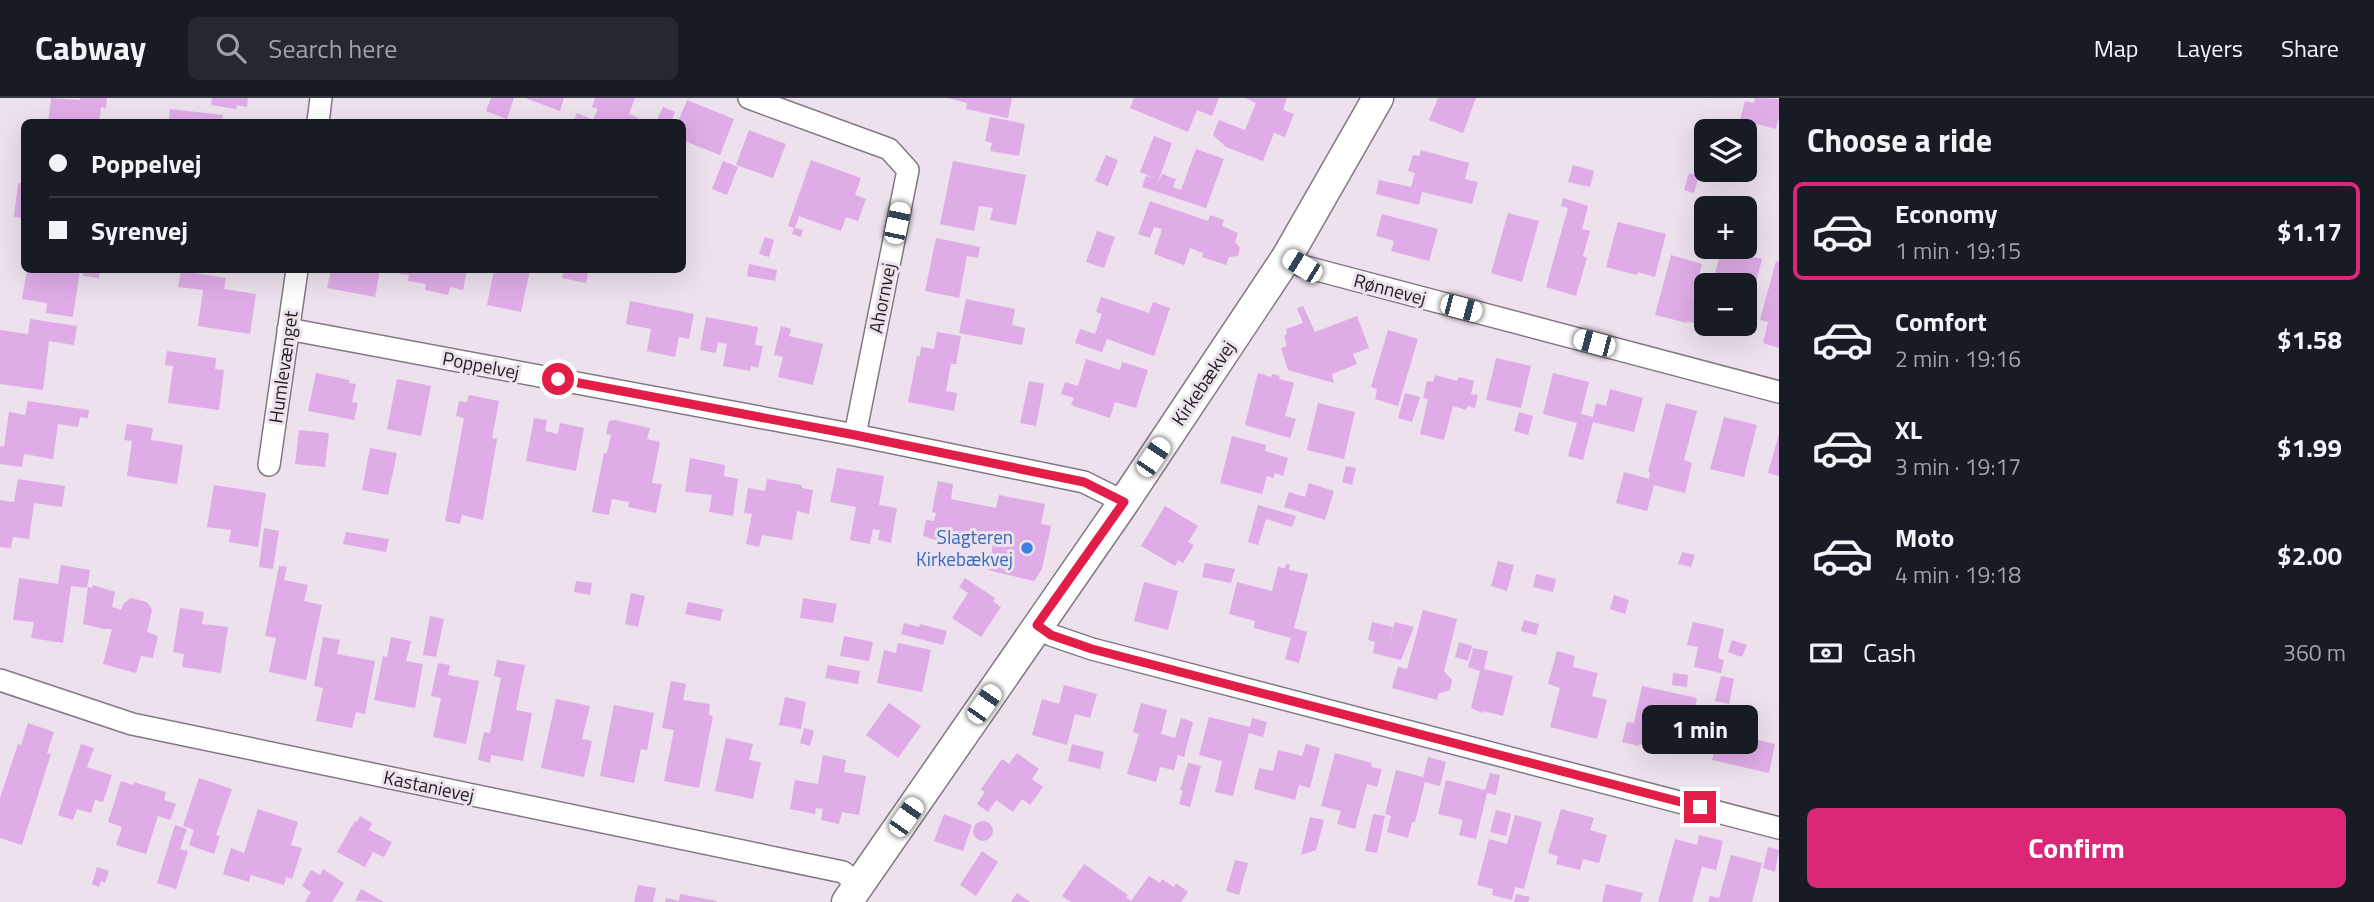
<!DOCTYPE html>
<meta charset="utf-8">
<style>
body{margin:0;font-family:"Titillium Web",sans-serif;background:#242831;color:#f1f3f6;height:100vh;display:flex;flex-direction:column;font-size:26px;white-space:nowrap}
*{box-sizing:border-box;margin:0}
p{font-size:23px;color:#9ea1a6}
.icon{flex:none;width:38px;height:38px;fill:none;stroke:currentColor;stroke-width:2;stroke-linecap:round;stroke-linejoin:round}
.map{position:relative;flex:1;overflow:hidden}
.sheet{display:flex;flex-direction:column;background:#171b24;width:595px}
.sheet>*{flex:none}
.hud{position:absolute;left:21px;top:21px;width:665px;height:154px;border-radius:10px;box-shadow:0 7px 28px #0002;display:grid;align-content:center;height:154px;padding:0 28px;background:#171b24}
.tools{position:absolute;left:1694px;top:21px;display:grid;gap:14px}
.tools a{display:grid;place-items:center;width:63px;height:63px;border-radius:10px;background:#171b24;box-shadow:0 7px 28px #0002;font-size:35px}
.end{position:absolute;width:32px;height:32px;margin:-16px;border:9px solid #e11d48;background:#fff;box-shadow:0 0 0 4px #fff}
.from{border-radius:50%}
.bubble{position:absolute;height:49px;border-radius:10px;background:#171b24;box-shadow:0 7px 28px #0002;font-size:23px;font-weight:700;line-height:49px;text-align:center}
.car{position:absolute;width:21px;height:42px;margin:-21px -10px;border-radius:9px;box-shadow:0 0 5px 2px #0007;background:linear-gradient(#fff 24%,#345 0 40%,#fff 0 76%,#345 0 86%,#fff 0)}
.hud b{display:flex;align-items:center;gap:24px;height:66px;font-size:26px}
.hud b+b{border-top:2px solid #363941}
.hud i{width:18px;height:18px;background:#f1f3f6}
ul{padding:0;list-style:none}
li{display:flex;align-items:center;gap:21px;height:98px;margin:0 14px 10px;padding:0 14px;border:4px solid transparent;border-radius:10px}
li div{flex:1}
li b{display:block;font-size:26px}
li em{font-style:normal;font-weight:700}
li.active{border-color:#db2777}
li>.icon{width:63px;height:63px;stroke-width:1.5}
h2{padding:0 28px;font-size:32px;line-height:84px}
.pay{display:flex;align-items:center;gap:18px;height:77px;padding:0 28px;font-size:26px}
.pay p{margin-inline-start:auto}
.cta{display:flex;gap:14px;margin-top:auto;padding:14px 28px}
.cta a{flex:1;height:80px;border-radius:10px;background:#db2777;color:#fff;font-size:28px;font-weight:700;line-height:80px;text-align:center}
header{display:flex;align-items:center;gap:42px;box-sizing:border-box;height:98px;padding:0 35px;background:#171b24;border-bottom:2px solid #363941}
header strong{font-size:33px}
nav{display:flex;gap:38px;margin-inline-start:auto;font-size:24px}
.search{width:490px;height:63px;background:#242831;display:flex;align-items:center;gap:18px;box-sizing:border-box;padding:0 24px;border-radius:10px;color:#9ea1a6;font-size:26px}
main{display:flex;flex:1;min-height:0}
.map>svg:first-child{display:block}
.building{fill:#dface7}
.lines{fill:none;stroke-linecap:round;stroke-linejoin:round}
.street-casing{stroke:#827883;stroke-width:24}
.secondary-casing{stroke:#827883;stroke-width:33}
.street{stroke:#fff;stroke-width:21}
.secondary{stroke:#fff;stroke-width:30}
.route{stroke:#e11d48;stroke-width:9}
.shop-dot{fill:#3f7fe0;stroke:#ece1ed;stroke-width:2.5}
.labels{text-anchor:middle;stroke-width:6;stroke-linejoin:round;paint-order:stroke}
.street-label{font-size:19px;fill:#221e23;stroke:#ece1ed}
.shop-label{font-size:19px;fill:#366cbe;stroke:#ece1ed;text-anchor:end}
</style>
<header>
<strong>Cabway</strong>
<div class="search"><svg class="icon" aria-label="search" viewBox="0 0 24 24"><circle cx="10" cy="10" r="6"/><path d="M15 15l6 6"/></svg>Search here</div>
<nav><a>Map</a><a>Layers</a><a>Share</a></nav>
</header>
<main>
<div class="map">
<svg width="1779" height="804" viewBox="0 0 1779 804">
<rect width="100%" height="100%" fill="#ece1ed"/>
<path class="building" d="M51,0L80,2V0H107L106,10L101,9L99,24H48Z
M212,0H248L247,9L237,7L236,11L211,7Z
M491,0H514L507,21L486,13Z
M525,0H564L560,13Z
M595,0H635L629,16L639,20L637,24H592L598,11L592,9Z
M948,0H1012L1008,20L966,11L967,5Z
M1134,0H1219L1212,18L1197,12L1188,34L1130,10Z
M1245,0H1287L1283,12L1294,16L1285,39L1274,35L1263,63L1226,49L1213,37L1219,22L1245,32L1256,5Z
M1438,0H1476L1463,35L1429,22Z
M1755,0L1779,1V19L1776,31L1740,22L1745,3L1754,5Z
M687,2L734,21L720,57L682,42V24H678Z
M663,9L675,14L671,24H656Z
M170,11L223,17L222,24H169Z
M577,15L591,21L589,24H573Z
M990,19L1025,26L1019,58L990,53L992,45L985,43Z
M749,32L786,46L773,80L736,67Z
M1154,38L1172,45L1157,86L1162,76L1176,81L1173,89L1181,92L1196,51L1224,61L1206,110L1142,89L1146,78L1156,81L1140,74Z
M1421,52L1469,65L1465,81L1478,84L1472,106L1422,94L1419,107L1376,96L1379,82L1411,89L1415,75L1408,73L1413,57L1419,58Z
M1106,57L1118,62L1108,88L1095,83Z
M811,62L861,80L855,97L866,101L858,123L846,119L841,133L799,118L795,130L803,132L801,139L792,136L794,130L788,128Z
M723,63L738,69L727,97L712,91Z
M953,63L1026,77L1016,127L990,122L993,110L979,108L974,133L940,126Z
M1573,67L1594,73L1590,89L1568,84Z
M1689,75L1699,78L1694,95L1684,92Z
M18,85L24,86V120L14,119Z
M1563,100L1588,108L1582,131L1590,133L1583,158L1587,160L1576,198L1546,189L1568,110L1561,108Z
M1150,103L1208,123L1210,117L1224,122L1222,128L1238,135L1235,144L1240,150L1238,158L1229,159L1226,167L1202,159L1203,155L1190,150L1184,167L1154,156L1162,131L1154,129L1150,140L1138,136Z
M1745,112L1755,115L1744,156L1762,161L1746,223L1745,187H1712L1722,149H1745Z
M1508,115L1539,123L1522,184L1491,175Z
M1382,116L1438,131L1429,163L1391,153L1394,143L1376,138Z
M1618,124L1666,136L1655,179L1638,174L1637,177L1606,169Z
M1097,133L1115,139L1104,170L1086,164Z
M1705,134L1706,149H1718L1716,154L1701,150Z
M765,139L774,142L769,159L759,156Z
M936,140L980,149L978,160L967,158L959,200L925,193Z
M1671,157L1702,166L1693,199L1704,202L1697,226L1687,223V225L1655,217Z
M1776,163L1779,164V250L1763,245L1768,224L1760,222Z
M749,166L777,172L775,183L747,178Z
M27,172H80L73,219L46,215L47,205L22,201Z
M83,172H100L99,180L83,178Z
M331,172H380L375,199L327,190Z
M400,172H467L463,192L450,189L448,197L425,192L426,186L408,183L409,177L400,176Z
M494,172H530L521,214L487,207Z
M564,172H589L586,185L562,180Z
M181,173L226,180L224,191L256,196L250,236L198,228L203,192L178,189Z
M1101,199L1149,215L1153,204L1170,210L1154,258L1107,241L1102,254L1075,245L1080,231L1095,236L1102,216L1096,214Z
M966,201L1015,211L1012,227L1025,230L1022,247L959,235Z
M630,203L694,216L689,241L679,239L675,259L647,253L651,231L626,226Z
M1303,208L1315,234L1357,218L1369,250L1353,256L1357,266L1332,276L1334,285L1288,272L1281,250L1287,248L1284,238L1287,236L1286,231L1303,225L1297,210Z
M706,219L758,229L755,247L763,248L758,270L751,268L750,273L723,268L727,246L718,244L716,255L700,252Z
M30,221L77,228L74,247L49,243L43,292L0,286V232L28,236Z
M781,228L791,231L789,238L823,246L813,287L778,279L783,259L774,257Z
M1388,232L1418,241L1398,308L1375,301L1377,291L1371,289Z
M937,234L961,238L956,266H951L946,293L957,295L954,313L908,304L917,258H920L921,249L934,251Z
M167,253L216,260L215,271L224,272L219,312L168,305L173,268L165,267Z
M1496,260L1531,268L1521,310L1486,302Z
M1086,261L1120,272L1122,264L1148,272L1136,310L1115,304L1110,320L1071,307L1074,300L1061,296L1065,284L1078,288Z
M316,275L349,282V285L356,286L352,304L358,305L354,322L308,313Z
M1258,275L1271,279L1272,276L1280,278L1279,281L1294,285L1285,318L1296,321L1290,340L1245,327Z
M1553,275L1589,284L1581,316L1593,319L1596,305L1606,308L1610,291L1643,300L1634,334L1593,324L1583,362L1568,358L1577,325L1543,316Z
M1435,277L1457,283L1459,279L1474,283L1471,296L1478,297L1475,310L1468,308L1466,312L1453,308L1444,342L1420,336L1428,301L1423,300L1427,283L1433,284Z
M397,281L431,288L421,338L387,331Z
M1029,283L1044,286L1036,328L1020,325Z
M1405,295L1420,299L1412,324L1398,320Z
M469,297L499,303L492,340L497,341L483,422L462,417L460,426L445,423L464,320L456,318L459,303L467,304Z
M28,303L89,312L88,320L80,319L78,329L58,326L53,361L24,356L22,369L0,366V348L4,349L9,314L25,317Z
M1318,305L1355,314L1344,361L1307,352Z
M1666,305L1697,313L1684,362L1692,365L1685,395L1654,387L1647,413L1616,405L1624,374L1649,381L1650,374H1648Z
M1519,314L1533,318L1528,337L1514,333Z
M1724,319L1757,327L1744,379L1710,371Z
M534,320L547,322L545,333L558,336L560,325L584,330L576,373L526,363Z
M614,322L650,330L647,341L660,344L652,385L662,386L656,415L628,409L629,404L612,401L609,417L592,414L604,355H607L611,337L606,336L609,323Z
M127,326L153,330L151,342L183,347L177,386L127,378L132,343L124,342Z
M299,332L329,335L325,369L295,366Z
M1779,336V378L1768,375Z
M1232,338L1266,347L1265,353L1288,360L1283,378L1275,375L1273,380L1267,378L1262,396L1220,385Z
M370,350L397,355L388,397L362,392Z
M690,360L725,367L724,378L738,381L733,418L709,414L712,397L685,394Z
M1346,368L1356,370L1352,387L1342,384Z
M837,370L884,378L879,407L897,410L891,445L878,442L880,432L873,431L870,446L850,442L856,409L830,404Z
M18,381L65,388L62,409L34,405L29,441L13,439L11,450L0,449V402L14,404Z
M767,381L802,387V390L813,392L809,416L797,413L792,442L762,437L759,449L746,446L752,416L744,415L748,390L765,393Z
M938,383L953,386L951,401L996,410L999,397L1045,406L1041,426L1051,428L1042,471L1034,483L988,472L993,446L961,440L959,449L923,438L926,422L934,423L936,415L932,414Z
M1309,385L1334,393L1325,422L1284,409L1289,394L1305,399Z
M214,387L266,395L258,449L229,444L231,432L207,429Z
M1258,407L1296,418L1292,429L1266,421L1258,447L1248,444Z
M1165,408L1198,428L1188,444L1194,447L1183,465L1178,462L1175,468L1141,448Z
M264,430L279,433L273,471L259,469Z
M346,434L389,441L386,454L343,446Z
M1682,454L1695,457L1691,469L1678,466Z
M1498,463L1514,467L1507,493L1491,488Z
M1205,465L1235,471L1231,485L1202,479Z
M1286,466L1290,467L1289,472L1308,476L1294,530L1307,534L1299,565L1285,561L1291,540L1254,530L1255,523L1229,516L1237,484L1272,493L1278,469L1285,470Z
M61,467L90,472L87,490L71,488L63,545L31,540L34,524L13,522L19,480L58,486Z
M279,468L287,469L284,482L308,487L304,503L322,507L306,582L269,574L276,540L265,538Z
M1536,476L1556,481L1553,494L1533,489Z
M965,480L995,500L993,503L1001,509L981,539L952,520L968,495L959,489Z
M576,483L592,485L590,497L574,494Z
M1144,484L1178,493L1168,532L1134,523Z
M93,487L115,494L112,509L121,512L124,505L131,500L147,504L152,512L147,534L158,538L153,560L141,558L136,575L103,566L112,531H104L83,526L88,489L92,490Z
M631,495L645,498L638,529L625,526Z
M1614,497L1629,502L1625,516L1610,511Z
M803,500L837,506L833,525L800,520Z
M688,504L723,511L720,523L685,516Z
M180,510L204,514L202,526L228,529L221,575L182,569L184,556L173,554Z
M1423,512L1457,521L1444,573L1452,582L1450,592L1438,596L1437,602L1392,590L1398,569L1407,571Z
M430,518L444,521L436,559L423,557Z
M1524,522L1539,526L1536,537L1521,533Z
M1372,524L1393,529L1390,543L1395,524L1414,529L1401,562L1373,555L1375,544L1368,542Z
M1693,524L1724,531L1718,560L1724,562L1721,575L1694,569L1698,549L1687,547Z
M904,525L919,529L920,526L947,533L943,547L901,536Z
M844,538L873,544L869,563L840,558Z
M323,539L340,542L337,556L375,563L365,616L356,614L352,630L316,623L323,590L314,588Z
M391,539L411,543L406,563L423,566L415,610L374,602L383,558L387,559Z
M1732,542L1747,547L1742,559L1728,554Z
M1459,544L1472,548L1468,563L1455,559Z
M898,545L931,552L922,594L877,585L884,552L896,555Z
M1473,550L1488,553L1484,571L1513,578L1503,618L1484,613L1483,615L1471,610L1480,573L1468,569Z
M1557,553L1575,558L1573,569L1598,575L1592,598L1607,602L1597,641L1550,629L1560,590L1548,586Z
M497,562L525,567L516,612L532,615L523,663L491,657L490,665L478,662L484,634L490,635L501,580L494,578Z
M438,565L450,567L448,577L479,583L466,646L433,639L441,600L431,598Z
M828,567L860,573L858,586L825,580Z
M1673,575L1688,577L1687,589L1672,587Z
M1721,578L1734,581L1729,606L1715,603Z
M671,583L686,586L683,602L710,606L709,617L713,618L699,690L664,683L674,632L662,630Z
M1064,587L1097,596L1090,620L1075,616L1067,647L1032,637L1042,601L1059,606Z
M1642,588L1697,600L1691,627L1696,628L1691,652L1678,649L1677,654L1639,646V648L1622,644L1627,624L1634,625Z
M785,599L806,604L801,631L779,627Z
M556,601L590,608L582,641L592,643L584,679L541,670Z
M889,605L921,628L898,660L866,637Z
M1141,605L1167,612L1161,636L1175,640L1181,620L1193,624L1184,659L1178,657L1174,672L1160,669L1156,684L1127,676L1139,636L1133,634Z
M614,607L654,615L647,652L641,651L634,685L600,678Z
M1723,613L1757,621L1753,641L1775,646L1769,675L1712,662Z
M1209,619L1250,629L1252,620L1267,624L1263,639L1249,635L1233,698L1215,694L1222,663L1199,657Z
M28,625L54,634L47,655L51,656L22,747L0,740V700L18,646L21,647Z
M804,630L814,633L810,648L800,645Z
M726,640L753,646L749,662L761,664L753,701L715,693Z
M81,646L94,650L87,669L112,677L103,704L95,702L91,715L77,711L73,722L58,717Z
M1072,646L1104,654L1100,671L1068,663Z
M1306,646L1320,650L1310,690L1299,687L1295,702L1254,691L1259,670L1273,673L1278,652L1302,658Z
M1017,655L1039,671L1032,681L1043,689L1030,707L1022,701L1013,714L996,702L988,714L977,706L985,694L981,691L1002,661L1009,666Z
M1335,655L1372,665L1371,669L1382,671L1377,689L1367,686L1355,731L1337,726L1341,713L1321,708Z
M823,657L846,662L844,674L866,678L859,717L842,714L839,726L821,722L823,711L816,710L815,716L790,711L795,682L818,686Z
M1428,659L1446,664L1440,688L1425,684L1415,724H1412L1408,740L1387,734L1391,718L1385,716L1396,672L1423,679Z
M1188,665L1201,668L1190,709L1179,706L1183,693L1180,692Z
M1490,675L1500,677L1496,697L1487,695L1476,741L1459,737L1463,722L1438,716L1446,682L1485,692Z
M199,680L232,691L216,737L220,738L214,756L189,747L194,732L183,728Z
M121,683L133,687L134,684L166,694L164,702L176,706L170,722L158,718L146,756L116,747L122,729L108,724Z
M258,711L298,724L291,747L302,750L292,781L286,779L284,787L251,777L249,784L223,776L231,750L244,755Z
M1561,711L1594,720L1590,732L1607,737L1599,765L1583,761L1580,772L1556,766L1558,758L1548,755Z
M1496,712L1511,716L1506,738L1490,734Z
M944,716L972,727L963,753L934,743Z
M1373,716L1385,718L1377,755L1365,753Z
M1515,717L1542,724L1524,791L1515,789L1512,802L1492,797L1493,791L1477,787L1489,741L1507,746Z
M360,718L372,725L369,732L392,744L384,759L373,754L365,769L337,754L355,723L357,724Z
M1310,719L1324,722L1316,752L1301,757Z
M973 733a10 10 0 1 1 20 0a10 10 0 1 1-20 0Z
M175,727L187,731L180,751L188,753L176,791L157,785Z
M1699,737L1723,743L1716,772L1702,769L1692,804H1658L1675,741L1697,747Z
M1768,749L1779,752L1775,774L1763,770Z
M982,753L998,764L976,798L960,787Z
M1731,757L1762,765L1752,804H1708L1710,798L1719,800Z
M1235,762L1248,765L1239,797L1226,793Z
M1084,766L1128,797L1126,799L1131,803L1149,778L1160,785L1162,781L1174,789L1176,785L1188,794L1181,804H1071L1062,798Z
M97,769L109,773L105,785L101,783L99,789L92,786Z
M323,771L344,785L332,804H305L311,794L302,788L311,772L320,777Z
M1606,786L1643,795L1640,804H1602Z
M638,787L656,790L653,804H634Z
M361,791L384,804L355,803Z
M1017,795L1030,804H1011Z
M680,796L717,803V804H665L666,800L679,803Z
M1516,796L1530,799L1528,804H1514Z"/>
<g class="lines">
<g class="street-casing">
<path id="street" d="M749,0L889,51L908,72L855,337
M318,24L321,0
M1287,159L1302,168L1779,294
M288,231L855,337L1084,384L1124,404
M269,367L297,172
M1037,527L1051,537L1092,551L1779,730
M0,582L132,626L843,774L859,787"/>
</g>
<g class="secondary-casing">
<path id="secondary" d="M847,804L1124,404L1287,159L1378,0"/>
</g>
<use href="#street" class="street"/>
<use href="#secondary" class="secondary"/>
</g>
<g class="lines">
<path class="route" d="M558,281L855,337L1084,384L1124,404L1037,527L1051,537L1092,551L1700,709"/>
</g>
<circle class="shop-dot" cx="1027" cy="450" r="7"/>
<g class="labels">
<g class="street-label">
<text transform="translate(1390 191) rotate(15)" y="7">Rønnevej</text>
<text transform="translate(882 200) rotate(-79)" y="7">Ahornvej</text>
<text transform="translate(481 267) rotate(11)" y="7">Poppelvej</text>
<text transform="translate(283 269) rotate(-82)" y="7">Humlevænget</text>
<text transform="translate(1203 285) rotate(-56)" y="7">Kirkebækvej</text>
<text transform="translate(429 688) rotate(12)" y="7">Kastanievej</text>
</g>
<g class="shop-label">
<text x="1013" y="446">Slagteren<tspan x="1013" dy="22">Kirkebækvej</tspan></text>
</g>
</g>
</svg>
<div class="tools">
<a><svg class="icon" aria-label="layers" viewBox="0 0 24 24"><path d="M12 4l9 5-9 5-9-5zM3 14l9 5 9-5"/></svg></a>
<a>+</a>
<a>−</a>
</div>
<i class="end from" style="left:558px;top:281px"></i>
<i class="end" style="left:1700px;top:709px"></i>
<div class="bubble" style="left:1642px;top:607px;width:116px">1 min</div>
<i class="car" style="left:897px;top:125px;rotate:12deg"></i>
<i class="car" style="left:1302px;top:168px;rotate:302deg"></i>
<i class="car" style="left:1461px;top:210px;rotate:105deg"></i>
<i class="car" style="left:1594px;top:245px;rotate:285deg"></i>
<i class="car" style="left:1153px;top:359px;rotate:34deg"></i>
<i class="car" style="left:984px;top:606px;rotate:35deg"></i>
<i class="car" style="left:906px;top:719px;rotate:35deg"></i>
<div class="hud">
<b><i class="from"></i>Poppelvej</b>
<b><i></i>Syrenvej</b>
</div>
</div>
<section class="sheet">
<h2>Choose a ride</h2>
<ul>
<li class="active"><svg class="icon" aria-label="car" viewBox="0 0 24 24"><path d="M5 17H2v-5l4-1 3-4h7l3 4 3 1v5h-3M9 17h6M6 11h13"/><circle cx="7" cy="17" r="2"/><circle cx="17" cy="17" r="2"/></svg><div><b>Economy</b><p>1 min · 19:15</p></div><em>$1.17</em></li>
<li><svg class="icon" aria-label="car" viewBox="0 0 24 24"><path d="M5 17H2v-5l4-1 3-4h7l3 4 3 1v5h-3M9 17h6M6 11h13"/><circle cx="7" cy="17" r="2"/><circle cx="17" cy="17" r="2"/></svg><div><b>Comfort</b><p>2 min · 19:16</p></div><em>$1.58</em></li>
<li><svg class="icon" aria-label="car" viewBox="0 0 24 24"><path d="M5 17H2v-5l4-1 3-4h7l3 4 3 1v5h-3M9 17h6M6 11h13"/><circle cx="7" cy="17" r="2"/><circle cx="17" cy="17" r="2"/></svg><div><b>XL</b><p>3 min · 19:17</p></div><em>$1.99</em></li>
<li><svg class="icon" aria-label="car" viewBox="0 0 24 24"><path d="M5 17H2v-5l4-1 3-4h7l3 4 3 1v5h-3M9 17h6M6 11h13"/><circle cx="7" cy="17" r="2"/><circle cx="17" cy="17" r="2"/></svg><div><b>Moto</b><p>4 min · 19:18</p></div><em>$2.00</em></li>
</ul>
<div class="pay"><svg class="icon" aria-label="cash" viewBox="0 0 24 24"><path d="M3 7h18v10H3z"/><circle cx="12" cy="12" r="2"/></svg>Cash<p>360 m</p></div>
<div class="cta"><a>Confirm</a></div>
</section>
</main>
